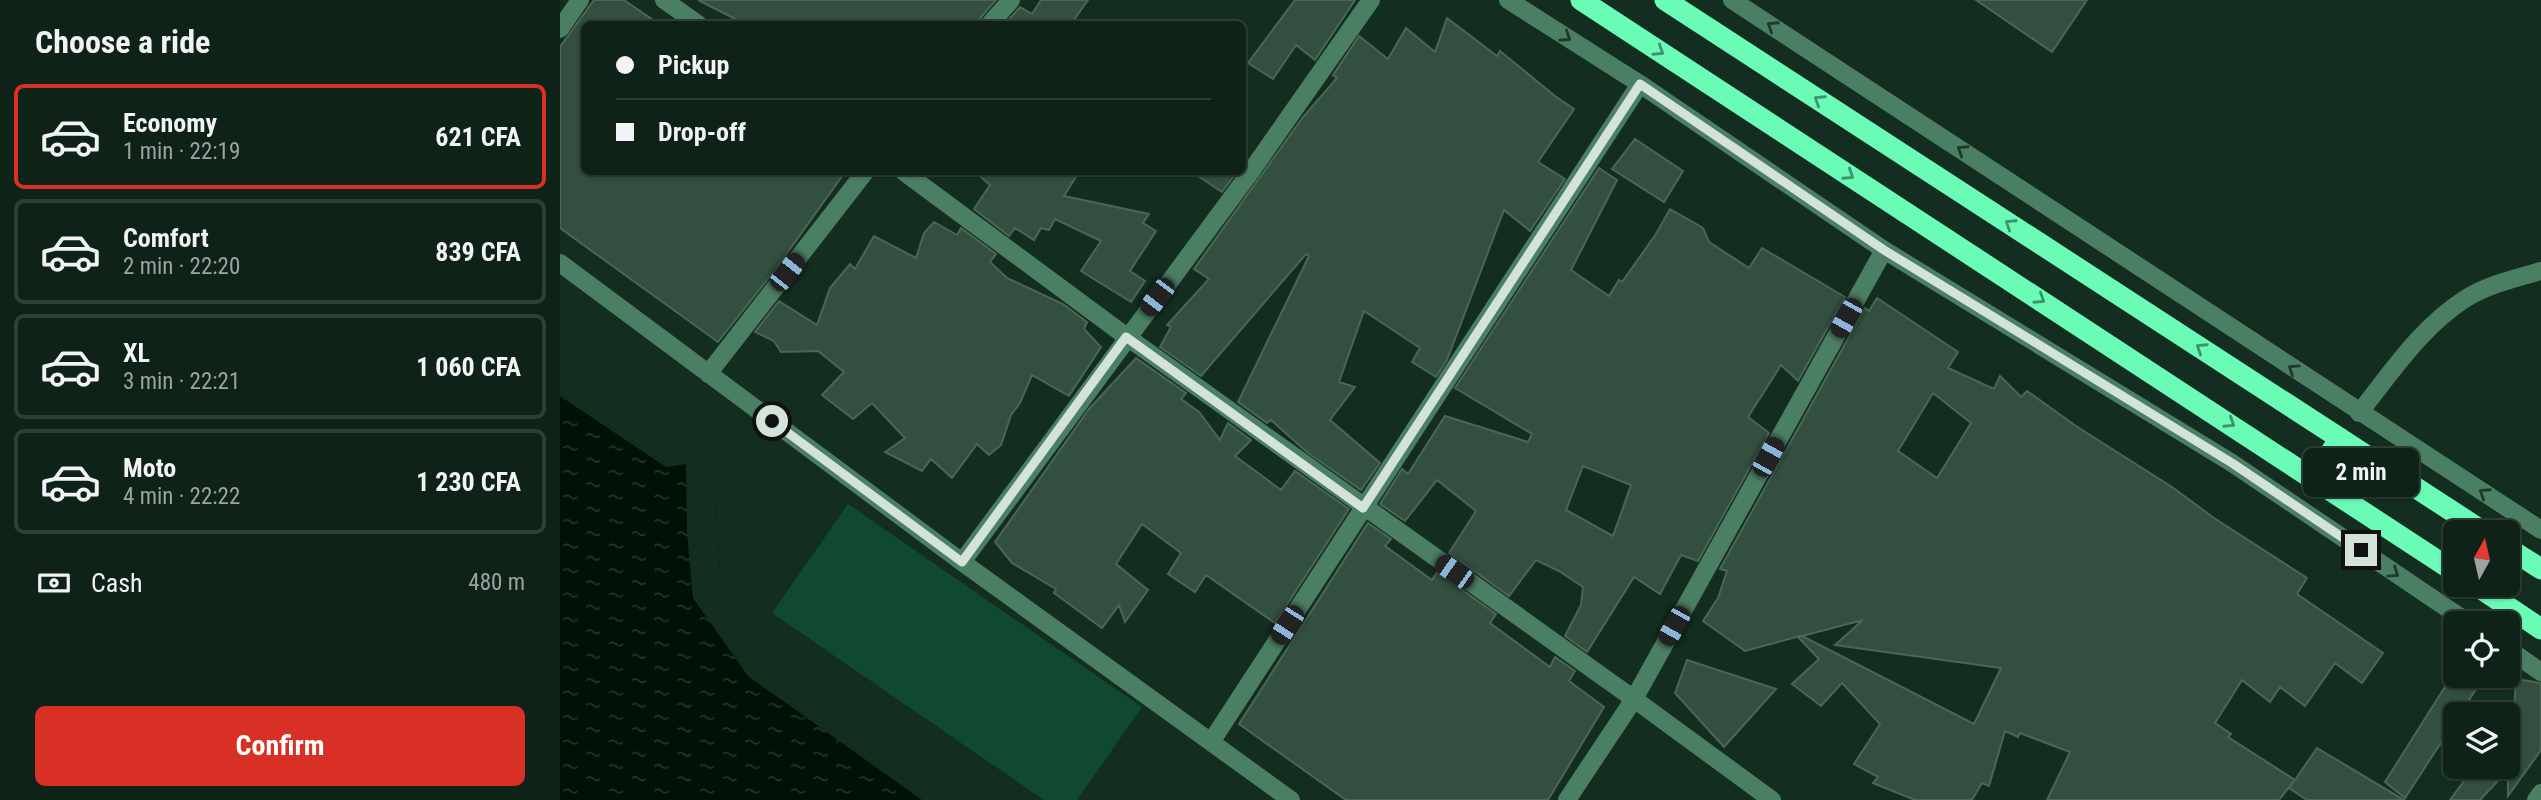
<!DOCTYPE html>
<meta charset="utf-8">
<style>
body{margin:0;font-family:"Roboto Condensed",sans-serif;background:#1c2f25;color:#f1f3f6;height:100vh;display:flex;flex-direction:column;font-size:26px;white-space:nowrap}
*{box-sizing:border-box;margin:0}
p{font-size:23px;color:#9ba4a2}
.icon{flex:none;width:38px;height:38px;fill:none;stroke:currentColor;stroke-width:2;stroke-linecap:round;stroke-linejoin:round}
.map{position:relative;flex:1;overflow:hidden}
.details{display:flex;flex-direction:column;background:#0e2218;width:560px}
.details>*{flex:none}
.hud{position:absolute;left:21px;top:21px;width:665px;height:154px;border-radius:10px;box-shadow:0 2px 5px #0004,0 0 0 2px #2e3f37;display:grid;align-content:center;height:154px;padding:0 35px;background:#0e2218}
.needle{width:46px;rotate:8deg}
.buttons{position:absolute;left:1883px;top:520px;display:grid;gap:14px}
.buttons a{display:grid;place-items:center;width:77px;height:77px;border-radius:10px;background:#0e2218;box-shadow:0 2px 5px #0004,0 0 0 2px #2e3f37;font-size:35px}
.end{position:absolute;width:32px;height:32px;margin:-16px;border:9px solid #d3e3da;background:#111;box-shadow:0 0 0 4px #111}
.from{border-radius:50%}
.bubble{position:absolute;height:49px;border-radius:10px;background:#0e2218;box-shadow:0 2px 5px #0004,0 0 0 2px #2e3f37;font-size:23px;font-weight:700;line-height:49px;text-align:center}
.car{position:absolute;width:21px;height:42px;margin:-21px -10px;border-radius:9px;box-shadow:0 0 5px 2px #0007;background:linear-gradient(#222 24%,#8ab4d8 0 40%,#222 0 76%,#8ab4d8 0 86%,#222 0)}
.hud b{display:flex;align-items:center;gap:24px;height:66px;font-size:26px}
.hud b+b{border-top:2px solid #2e3f37}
.hud i{width:18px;height:18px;background:#f1f3f6}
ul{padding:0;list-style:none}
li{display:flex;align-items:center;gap:21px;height:105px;margin:0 14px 10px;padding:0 21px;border:4px solid #2e3f37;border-radius:10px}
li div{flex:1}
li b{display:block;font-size:26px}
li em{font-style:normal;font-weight:700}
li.current{border-color:#d93025}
li>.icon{width:63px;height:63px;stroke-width:1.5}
h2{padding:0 35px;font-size:32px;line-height:84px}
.pay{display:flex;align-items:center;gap:18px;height:77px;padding:0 35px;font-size:26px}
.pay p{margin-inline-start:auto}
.action{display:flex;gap:14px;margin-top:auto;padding:14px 35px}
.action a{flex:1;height:80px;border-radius:10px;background:#d93025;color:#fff;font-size:28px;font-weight:700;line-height:80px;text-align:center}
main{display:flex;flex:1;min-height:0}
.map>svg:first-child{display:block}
.park{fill:#0e4930}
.water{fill:url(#water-ripples)}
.pier{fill:#132e20}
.building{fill:#334f40;stroke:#4a6656;stroke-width:2;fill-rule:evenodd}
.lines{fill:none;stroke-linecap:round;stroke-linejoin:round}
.minor{stroke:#4b7f64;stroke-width:18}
.highway{stroke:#6afbb7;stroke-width:21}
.oneway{stroke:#1f392b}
.oneway2{stroke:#3e936a}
.route{stroke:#d3e3da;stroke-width:9}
</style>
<main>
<section class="details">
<h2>Choose a ride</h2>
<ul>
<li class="current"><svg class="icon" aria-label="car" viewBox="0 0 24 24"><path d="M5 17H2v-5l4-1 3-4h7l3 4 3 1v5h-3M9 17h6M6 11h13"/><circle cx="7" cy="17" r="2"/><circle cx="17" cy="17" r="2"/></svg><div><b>Economy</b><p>1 min · 22:19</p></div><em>621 CFA</em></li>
<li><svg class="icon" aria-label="car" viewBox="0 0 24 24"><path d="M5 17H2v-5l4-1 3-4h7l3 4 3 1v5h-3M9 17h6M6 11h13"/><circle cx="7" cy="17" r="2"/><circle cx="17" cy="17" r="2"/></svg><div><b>Comfort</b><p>2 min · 22:20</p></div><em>839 CFA</em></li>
<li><svg class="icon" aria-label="car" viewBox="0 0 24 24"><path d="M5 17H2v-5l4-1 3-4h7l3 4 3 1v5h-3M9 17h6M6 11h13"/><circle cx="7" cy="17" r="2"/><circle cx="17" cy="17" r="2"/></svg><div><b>XL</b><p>3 min · 22:21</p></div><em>1 060 CFA</em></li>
<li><svg class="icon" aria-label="car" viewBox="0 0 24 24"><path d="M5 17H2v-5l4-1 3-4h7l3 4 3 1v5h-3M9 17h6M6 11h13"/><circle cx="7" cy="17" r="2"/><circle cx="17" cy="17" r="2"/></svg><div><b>Moto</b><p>4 min · 22:22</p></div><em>1 230 CFA</em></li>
</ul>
<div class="pay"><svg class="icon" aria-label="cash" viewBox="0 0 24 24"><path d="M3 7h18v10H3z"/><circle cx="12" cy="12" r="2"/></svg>Cash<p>480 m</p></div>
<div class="action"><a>Confirm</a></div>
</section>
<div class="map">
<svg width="1981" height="800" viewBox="0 0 1981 800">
<defs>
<pattern id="water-ripples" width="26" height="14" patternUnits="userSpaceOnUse" patternTransform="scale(1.75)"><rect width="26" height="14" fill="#001207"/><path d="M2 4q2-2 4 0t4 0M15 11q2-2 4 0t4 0" fill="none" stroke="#24342b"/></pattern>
</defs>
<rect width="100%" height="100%" fill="#132e20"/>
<path class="park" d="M288,504L582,707L517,800H484L212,613Z"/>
<path class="water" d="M0,396L106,467L126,464L154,436L164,437L172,444L169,466L156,507L160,575L174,603L194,630L445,800H0Z"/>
<path class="pier" d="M154,436L164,437L172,444L169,466L156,507L160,575L174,603L194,630L445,800H362L188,676L133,598L127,532L126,464Z"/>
<path class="building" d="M34,0H64L99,24H24V172H285L215,270L158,342L0,228V47Z
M138,0H436L421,17L419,24H372L354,21L352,24H185Z
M481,0H528L511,24H445L460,7L472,14Z
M735,0H795L755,60L736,45L713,79L688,63Z
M1416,0H1527L1492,52Z
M887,18L937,56L940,51L995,96L1014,109L978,162L1005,179L970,231L944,210L887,360L876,377L852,362L860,348L804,311L779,382L795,387L770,420L820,463L801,490L748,453L711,420L707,423L678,402L749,256L746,254L641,376L600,347L611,327L607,325L649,279L634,269L743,117L777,78L773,75L799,36L828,59L846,28L875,52Z
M1075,139L1123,171L1104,202L1052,169Z
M1039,168L1057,180L1011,270L1049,296L1059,280L1062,282L1096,234L1110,209L1143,228L1149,242L1189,268L1202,248L1285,297L1238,381L1221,365L1188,417L1209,433L1138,561L1121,555L1100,594L1074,577L1027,652L1005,636L1021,605L1023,587L999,571L976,560L949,596L889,553L916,511L877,480L845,521L820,504L842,469L848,474L885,416L968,442L972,434L895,388ZM1023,466L1071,485L1053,536L1006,510Z
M415,172H519L504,196L589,214L583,223L596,231L570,271L585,281L571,302L521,271L541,241L495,219L489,230L481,228L474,240L455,228L449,236L414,209L430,185Z
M632,172H677L662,192Z
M374,222L397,235L401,228L436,254L430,262L447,278L503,304L527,322L524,329L541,347L509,396L472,375L460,403L451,415L441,445L429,455L417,444L392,478L371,459L362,471L325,452L345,438L312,403L293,419L262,395L284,372L258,351L221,352L214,341L195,332L219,301L257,325L270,288L290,264L295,269L314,236L356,258L364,233Z
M1317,298L1398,352L1388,368L1434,389L1440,376L1461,397L1467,391L1516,426L1612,487L1654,518L1747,578L1737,594L1823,653L1802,683L1775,663L1745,706L1720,687L1710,702L1682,680L1655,723L1671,734L1668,737L1735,780L1757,748L1844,800H1747L1729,788L1734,781L1719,800H1487L1510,752L1460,733L1458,737L1445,731L1429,786L1422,783L1412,800H1355L1313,783L1318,777L1294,764L1320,724L1282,683L1261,706L1232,684L1259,659L1239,638L1240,636L1185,651L1143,621L1158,598L1167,571L1160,569L1305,308L1309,311ZM1373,393L1411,423L1377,478L1338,451ZM1303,620L1275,645L1441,668L1414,724L1242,636Z
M576,358L626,393L621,399L639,412L660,440L668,423L691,440L675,456L721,490L735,471L789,509L715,623L646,575L635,592L608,574L621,553L582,524L556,564L588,590L565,622L559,605L542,628L494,593L496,589L452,563L435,542L529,409Z
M808,523L831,539L825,546L872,580L877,572L936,614L930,623L990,667L995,657L1015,671L1009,681L1044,707L988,800H786L679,724Z
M1127,660L1216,689L1164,747L1115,693Z
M1895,671V676H1902L1918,686L1900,714H1895V721L1845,798L1825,782Z
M1956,679L1981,683V750L1948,796V770L1920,800H1890L1915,766H1948V706L1954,710Z"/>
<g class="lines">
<path class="minor" d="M104,0L138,24
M948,0L1080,84L1324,250L1672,463L1909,623
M1172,0L1981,530
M430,24L451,0
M0,29L20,0
M344,172L567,337L1074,699L1212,800
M0,263L402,562L731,800
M148,374L305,172
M1799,413C1831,373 1861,327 1905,299C1927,285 1956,278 1981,271
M402,562L687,177L811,0
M1948,649L1981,672
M651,742L1080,84
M1007,800L1074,699L1324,250
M1976,800L1981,793"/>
<path class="highway" d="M1021,0L1895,572
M1105,0L1924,532
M1754,478L1780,438
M1948,548L1981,569
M1914,584L1981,629"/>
</g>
<defs><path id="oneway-chevron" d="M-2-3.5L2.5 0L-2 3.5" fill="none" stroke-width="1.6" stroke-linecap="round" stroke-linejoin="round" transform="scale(1.75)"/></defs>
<g class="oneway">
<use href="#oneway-chevron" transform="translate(1212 26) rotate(-147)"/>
<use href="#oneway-chevron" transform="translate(1006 37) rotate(33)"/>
<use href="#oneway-chevron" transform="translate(1402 150) rotate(-147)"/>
<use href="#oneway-chevron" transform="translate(1733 369) rotate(-146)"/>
<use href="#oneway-chevron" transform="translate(1924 493) rotate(-147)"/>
<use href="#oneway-chevron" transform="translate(1834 573) rotate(34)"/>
</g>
<g class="oneway2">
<use href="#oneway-chevron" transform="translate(1099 51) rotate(33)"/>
<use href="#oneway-chevron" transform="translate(1259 100) rotate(-147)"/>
<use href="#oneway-chevron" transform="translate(1289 175) rotate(33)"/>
<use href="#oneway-chevron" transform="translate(1450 224) rotate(-147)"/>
<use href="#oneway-chevron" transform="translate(1480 299) rotate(33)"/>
<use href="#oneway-chevron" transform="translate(1641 348) rotate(-147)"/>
<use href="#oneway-chevron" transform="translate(1670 423) rotate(33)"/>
</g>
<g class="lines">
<path class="route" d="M212,421L402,562L566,337L803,508L1080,84L1324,250L1672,463L1801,550"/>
</g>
</svg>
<div class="buttons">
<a><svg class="needle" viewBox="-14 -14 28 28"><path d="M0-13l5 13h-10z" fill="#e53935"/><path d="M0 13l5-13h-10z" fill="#9ba4a2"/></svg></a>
<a><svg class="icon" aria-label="locate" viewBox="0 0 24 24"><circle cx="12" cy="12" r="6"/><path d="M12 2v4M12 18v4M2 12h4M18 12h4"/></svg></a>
<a><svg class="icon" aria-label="layers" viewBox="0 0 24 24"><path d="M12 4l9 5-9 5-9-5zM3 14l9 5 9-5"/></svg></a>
</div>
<i class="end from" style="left:212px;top:421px"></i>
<i class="end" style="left:1801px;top:550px"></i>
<div class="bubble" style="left:1743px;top:448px;width:116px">2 min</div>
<i class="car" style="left:227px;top:272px;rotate:38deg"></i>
<i class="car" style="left:597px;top:297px;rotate:217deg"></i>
<i class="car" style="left:1286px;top:318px;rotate:209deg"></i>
<i class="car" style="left:1208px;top:457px;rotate:29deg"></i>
<i class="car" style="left:894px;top:572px;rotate:305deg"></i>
<i class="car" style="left:727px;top:625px;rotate:213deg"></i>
<i class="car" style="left:1114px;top:626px;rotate:209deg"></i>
<div class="hud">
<b><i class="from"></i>Pickup</b>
<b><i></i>Drop-off</b>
</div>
</div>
</main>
